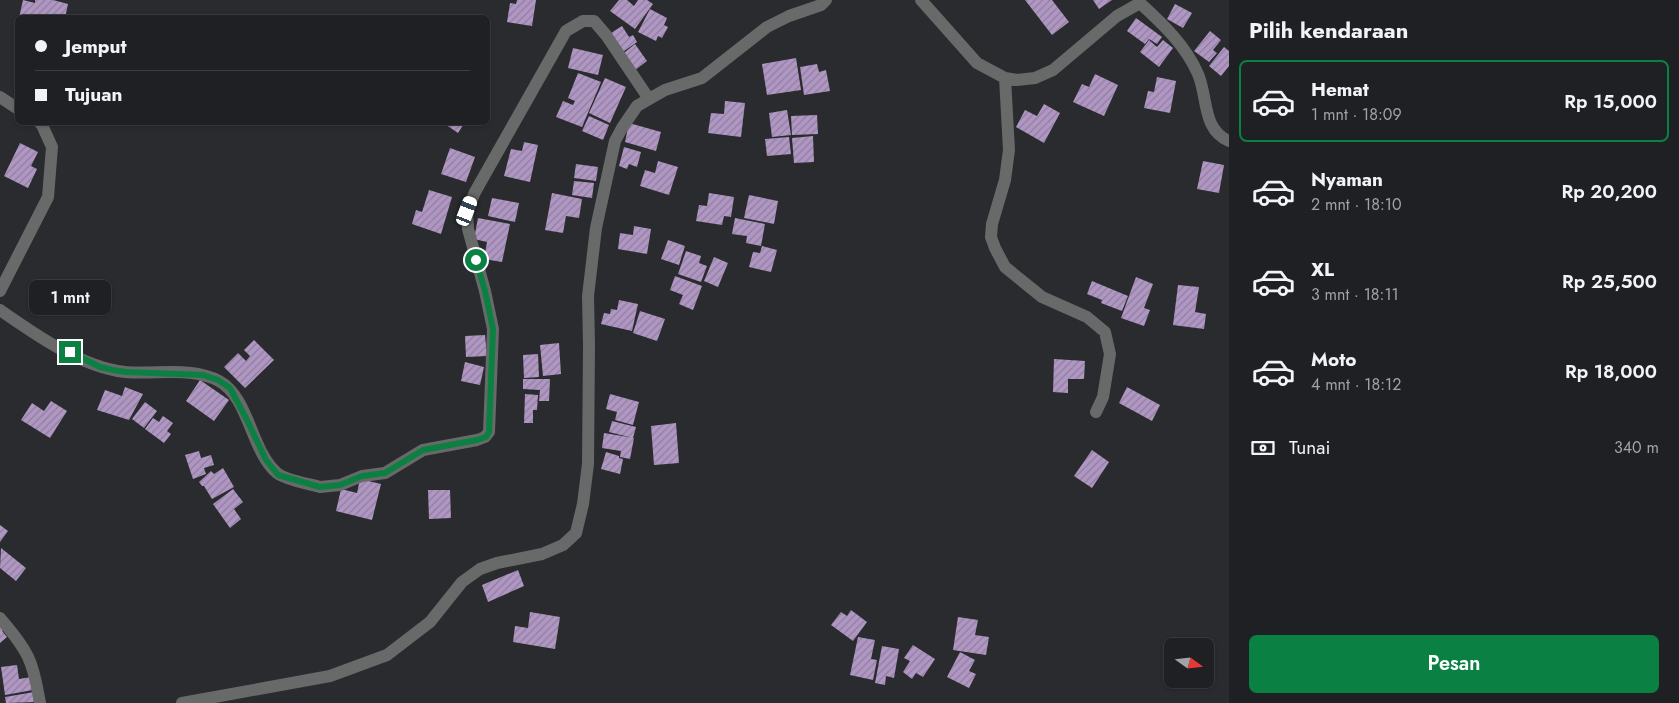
<!DOCTYPE html>
<html lang="id">
<meta charset="utf-8">
<style>
body{margin:0;font-family:Jost,sans-serif;background:#27282b;color:#f1f3f6;height:100vh;display:flex;flex-direction:column;font-size:19px;white-space:nowrap}
*{box-sizing:border-box;margin:0}
p{font-size:16px;color:#a1a3a6}
.icon{flex:none;width:28px;height:28px;fill:none;stroke:currentColor;stroke-width:2;stroke-linecap:round;stroke-linejoin:round}
.map{position:relative;flex:1;overflow:hidden}
.sheet{display:flex;flex-direction:column;background:#1f2023;width:450px}
.sheet>*{flex:none}
.hud{position:absolute;left:15px;top:15px;width:475px;height:110px;border-radius:8px;box-shadow:0 1px 4px #0004,0 0 0 1px #3c3e41;display:grid;align-content:center;height:110px;padding:0 20px;background:#1f2023}
.needle{width:32px;rotate:105deg}
.controls{position:absolute;left:1164px;top:638px;display:grid;gap:10px}
.controls a{display:grid;place-items:center;width:50px;height:50px;border-radius:8px;background:#1f2023;box-shadow:0 1px 4px #0004,0 0 0 1px #3c3e41;font-size:25px}
.end{position:absolute;width:22px;height:22px;margin:-11px;border:6px solid #0b8043;background:#fff;box-shadow:0 0 0 2px #fff}
.from{border-radius:50%}
.bubble{position:absolute;height:35px;border-radius:8px;background:#1f2023;box-shadow:0 1px 4px #0004,0 0 0 1px #3c3e41;font-size:16px;font-weight:600;line-height:35px;text-align:center}
.car{position:absolute;width:15px;height:30px;margin:-15px -8px;border-radius:6px;box-shadow:0 0 4px 1px #0007;background:linear-gradient(#fff 24%,#345 0 40%,#fff 0 76%,#345 0 86%,#fff 0)}
.hud b{display:flex;align-items:center;gap:18px;height:48px;font-size:19px}
.hud b+b{border-top:1px solid #3c3e41}
.hud i{width:12px;height:12px;background:#f1f3f6}
ul{padding:0;list-style:none}
li{display:flex;align-items:center;gap:15px;height:82px;margin:0 10px 8px;padding:0 10px;border:2px solid transparent;border-radius:8px}
li div{flex:1}
li b{display:block;font-size:19px}
li em{font-style:normal;font-weight:600}
li.active{border-color:#0b8043}
li>.icon{width:45px;height:45px;stroke-width:1.5}
h2{padding:0 20px;font-size:22px;line-height:60px}
.pay{display:flex;align-items:center;gap:12px;height:55px;padding:0 20px;font-size:19px}
.pay p{margin-inline-start:auto}
.action{display:flex;gap:10px;margin-top:auto;padding:10px 20px}
.action a{flex:1;height:58px;border-radius:8px;background:#0b8043;color:#fff;font-size:20px;font-weight:600;line-height:58px;text-align:center}
main{display:flex;flex:1;min-height:0}
.map>svg:first-child{display:block}
.building{fill:url(#building-hatch)}
.lines{fill:none;stroke-linecap:round;stroke-linejoin:round}
.minor{stroke:#676a69;stroke-width:12}
.route{stroke:#0b8043;stroke-width:6}
</style>
<main>
<div class="map">
<svg width="1229" height="703" viewBox="0 0 1229 703">
<defs>
<pattern id="building-hatch" width="6" height="6" patternUnits="userSpaceOnUse" patternTransform="scale(1.25)"><rect width="6" height="6" fill="#b097c3"/><path d="M-1 1l2-2M0 6l6-6M5 7l2-2" fill="none" stroke="#8f7e9d"/></pattern>
</defs>
<rect width="100%" height="100%" fill="#292b2f"/>
<path class="building" d="M23,0L35,3V0H53L68,4L65,18H19Z
M517,0H536L532,26L507,22L510,3L516,4Z
M619,0H627L634,6L638,0H647L653,4L635,29L610,11Z
M1025,0H1052L1069,22L1052,35Z
M1093,0H1112L1099,9Z
M1175,4L1192,13L1183,28L1167,19Z
M650,9L667,18L664,25L668,27L662,38L658,36L656,41L638,32Z
M1136,18L1162,37L1157,44L1149,39L1145,44L1127,31Z
M622,26L629,37L633,35L637,42L623,52L611,33Z
M1210,31L1221,40L1213,50L1217,53L1209,62L1194,51Z
M1149,40L1157,47L1163,40L1173,48L1159,67L1140,52Z
M635,44L647,61L635,70L624,53Z
M1224,47L1229,51V66L1221,76L1209,66Z
M573,48L603,55L598,75L568,68Z
M796,58L801,90L767,95L762,64Z
M817,64L819,72L826,70L830,91L804,95L800,67Z
M578,73L601,82L582,127L556,117L563,101L573,105L575,101L568,98Z
M1095,74L1118,85L1104,116L1073,102L1082,84L1089,87Z
M1157,77L1176,81L1170,113L1144,108L1148,91L1154,92Z
M605,78L626,87L610,123L589,113Z
M725,101L745,103L741,137L708,133L711,113L724,114Z
M1044,104L1060,113L1044,143L1016,127L1025,110L1037,116Z
M787,110L791,135L772,137L769,113Z
M817,115L818,134L792,135L791,116Z
M589,116L609,125L603,140L582,131Z
M442,122H465L458,133Z
M629,123L661,132L656,151L625,142Z
M813,136L814,162L794,163L792,138Z
M789,137L791,154L767,156L765,139Z
M524,142L538,145L530,182L504,176L511,149L522,151Z
M20,143L38,152L31,166L37,169L28,188L4,176Z
M624,147L641,152L637,167L629,164L627,169L619,166Z
M450,148L475,157L466,182L441,174Z
M658,161L678,167L669,195L640,186L645,170L655,173Z
M1203,161L1224,165L1219,193L1197,189Z
M576,164L598,167L596,181L574,178Z
M574,181L594,183L592,198L572,195Z
M429,190L452,197L441,234L412,224L416,210L422,212Z
M552,193L582,199L579,218L566,216L563,233L545,230Z
M709,193L734,197L731,217L724,216L722,225L696,221L699,205L707,206Z
M749,195L778,201L774,224L744,218Z
M492,198L519,203L515,222L488,216Z
M478,218L510,224L502,262L484,259L487,242L474,239Z
M735,218L765,224L761,246L746,243L747,236L732,234Z
M634,226L651,229L647,254L618,249L620,233L633,235Z
M668,240L685,246L679,265L661,259Z
M762,246L777,250L771,272L749,267L753,252L760,253Z
M686,251L701,256L699,263L707,266L701,282L678,274Z
M714,257L728,263L718,287L704,281Z
M675,276L702,286L693,310L679,304L683,295L670,290Z
M1136,277L1153,284L1144,308L1150,310L1144,326L1121,318Z
M1092,281L1128,296L1122,311L1101,303L1102,300L1087,294Z
M1178,285L1199,287L1195,312L1206,314L1204,329L1173,325Z
M619,300L638,304L632,331L601,324L604,313L610,314L611,309L617,310Z
M640,311L665,319L657,341L633,333Z
M485,335L487,356L466,357L465,336Z
M254,340L274,360L245,388L224,367L238,353L246,361L250,356L244,350Z
M559,343L561,374L543,376L540,345Z
M538,354L539,377L524,378L523,355Z
M1054,359L1085,361L1084,379H1068V393L1053,392Z
M465,362L484,367L480,385L461,381Z
M523,379H550L549,401H539L540,390L523,389Z
M200,380L229,400L214,421L186,401Z
M125,387L143,394L129,420L97,410L105,390L122,396Z
M1127,387L1160,405L1152,421L1119,403Z
M525,394L538,395L537,410H533V423H524Z
M610,394L639,402L633,425L615,420L617,412L606,409Z
M51,401L67,411L50,438L21,420L32,403L44,411Z
M145,402L157,411L144,428L132,419Z
M163,416L173,423L167,431L171,434L164,443L145,429L153,418L159,422Z
M612,421L636,427L633,438L609,432Z
M676,423L679,463L654,465L651,426Z
M604,433L634,438L630,459L620,457L621,451L602,448Z
M1092,450L1109,462L1092,488L1074,476Z
M199,451L201,458L211,455L214,465L204,468L206,474L193,479L185,455Z
M606,452L619,456V458L623,459L620,474L601,469Z
M223,468L234,487L212,499L204,486H202L199,482L211,471L214,474Z
M360,479L381,484L372,520L336,511L341,489L357,493Z
M233,489L243,502L234,509L241,519L230,528L213,504Z
M428,490H450L451,518L429,519Z
M0,525L8,531L0,542Z
M1,548L26,568L16,581L0,568Z
M518,570L524,586L488,602L482,585Z
M851,610L867,622L853,641L831,625L841,612L847,616Z
M530,612L560,617L555,649L513,642L515,626L528,628Z
M958,617L978,620L975,635L989,637L986,655L953,650Z
M0,621L6,628L2,631L7,637L0,643Z
M858,637L875,640L871,659L877,660L873,680L850,675Z
M913,645L935,659L923,677L916,673L912,679L903,672L910,661L904,658Z
M882,646L899,649L894,678L886,676L885,685L875,683Z
M960,652L975,660L969,671L976,674L969,688L947,677Z
M17,665L19,679L31,677L33,690L5,695L1,667Z
M34,692L36,702L6,703L5,697Z"/>
<g class="lines">
<path class="minor" d="M921,0L977,63L1005,78L1017,80L1035,78L1053,70L1117,16L1140,3C1163,24 1186,46 1198,74C1208,97 1202,130 1229,141
M1005,78L1009,150L1005,180L992,224L991,237L995,248L1005,267L1042,297L1087,317L1105,332L1110,354L1103,397L1096,412
M0,97L18,109
M0,291L48,197L52,147L42,125L39,122
M0,310C36,335 81,367 125,372C155,375 192,366 219,381C249,397 251,451 277,473C285,480 310,484 320,487L340,485L362,476L385,473L423,450L477,440L485,437L489,432L493,329L485,291L468,229L467,211L475,192L566,31L583,21H594L606,35L649,99
M0,618C10,630 21,642 28,657C35,671 37,688 40,703
M182,703L330,676L387,655L430,622L462,582L480,569L497,563L542,554L563,545L576,533L583,504L588,464L589,345L588,296L596,228L615,141L622,128L637,106L649,99L665,90L702,78L767,27L789,16L821,5L826,0"/>
</g>
<g class="lines">
<path class="route" d="M70,352L100,367L113,370L126,372L203,375L218,380L230,388L247,420L266,460L278,475L320,487L340,485L362,476L385,473L423,450L477,440L486,437L489,432L493,329L485,291L476,260"/>
</g>
</svg>
<div class="controls">
<a><svg class="needle" viewBox="-14 -14 28 28"><path d="M0-13l5 13h-10z" fill="#e53935"/><path d="M0 13l5-13h-10z" fill="#a1a3a6"/></svg></a>
</div>
<i class="end from" style="left:476px;top:260px"></i>
<i class="end" style="left:70px;top:352px"></i>
<div class="bubble" style="left:29px;top:280px;width:82px">1 mnt</div>
<i class="car" style="left:467px;top:211px;rotate:21deg"></i>
<div class="hud">
<b><i class="from"></i>Jemput</b>
<b><i></i>Tujuan</b>
</div>
</div>
<section class="sheet">
<h2>Pilih kendaraan</h2>
<ul>
<li class="active"><svg class="icon" aria-label="car" viewBox="0 0 24 24"><path d="M5 17H2v-5l4-1 3-4h7l3 4 3 1v5h-3M9 17h6M6 11h13"/><circle cx="7" cy="17" r="2"/><circle cx="17" cy="17" r="2"/></svg><div><b>Hemat</b><p>1 mnt · 18:09</p></div><em>Rp 15,000</em></li>
<li><svg class="icon" aria-label="car" viewBox="0 0 24 24"><path d="M5 17H2v-5l4-1 3-4h7l3 4 3 1v5h-3M9 17h6M6 11h13"/><circle cx="7" cy="17" r="2"/><circle cx="17" cy="17" r="2"/></svg><div><b>Nyaman</b><p>2 mnt · 18:10</p></div><em>Rp 20,200</em></li>
<li><svg class="icon" aria-label="car" viewBox="0 0 24 24"><path d="M5 17H2v-5l4-1 3-4h7l3 4 3 1v5h-3M9 17h6M6 11h13"/><circle cx="7" cy="17" r="2"/><circle cx="17" cy="17" r="2"/></svg><div><b>XL</b><p>3 mnt · 18:11</p></div><em>Rp 25,500</em></li>
<li><svg class="icon" aria-label="car" viewBox="0 0 24 24"><path d="M5 17H2v-5l4-1 3-4h7l3 4 3 1v5h-3M9 17h6M6 11h13"/><circle cx="7" cy="17" r="2"/><circle cx="17" cy="17" r="2"/></svg><div><b>Moto</b><p>4 mnt · 18:12</p></div><em>Rp 18,000</em></li>
</ul>
<div class="pay"><svg class="icon" aria-label="cash" viewBox="0 0 24 24"><path d="M3 7h18v10H3z"/><circle cx="12" cy="12" r="2"/></svg>Tunai<p>340 m</p></div>
<div class="action"><a>Pesan</a></div>
</section>
</main>
